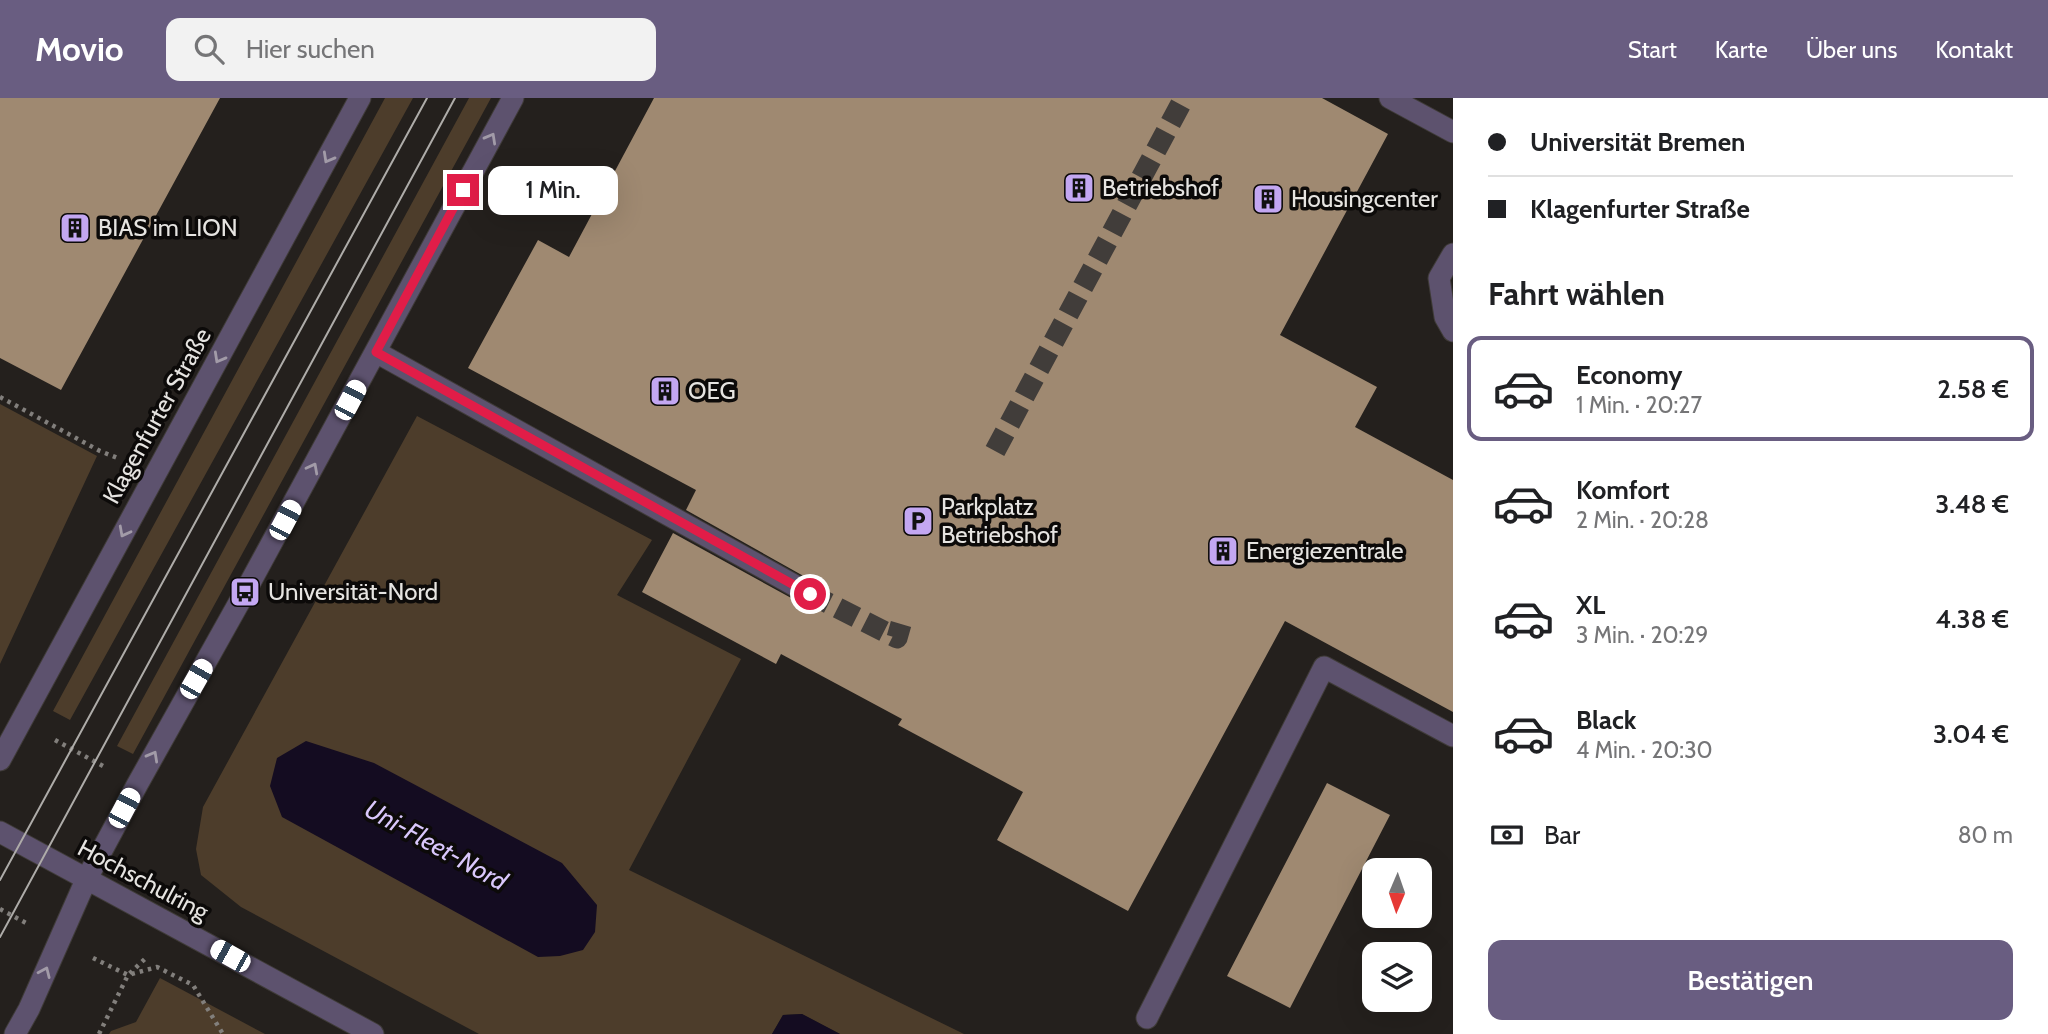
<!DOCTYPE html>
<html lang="de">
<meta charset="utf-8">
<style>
body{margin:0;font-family:Cabin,sans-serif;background:#f2f2f2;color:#202124;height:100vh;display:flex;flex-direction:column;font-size:26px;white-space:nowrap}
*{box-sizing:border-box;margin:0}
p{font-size:23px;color:#757577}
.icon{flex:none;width:38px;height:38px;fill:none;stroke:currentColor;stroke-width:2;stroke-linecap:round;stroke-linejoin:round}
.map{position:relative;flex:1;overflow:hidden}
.details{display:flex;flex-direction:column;background:#fff;width:595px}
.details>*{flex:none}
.guide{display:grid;align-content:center;height:154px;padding:0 35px;background:#fff}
.needle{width:46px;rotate:182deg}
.controls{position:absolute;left:1362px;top:760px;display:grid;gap:14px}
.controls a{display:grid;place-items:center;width:70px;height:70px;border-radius:14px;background:#fff;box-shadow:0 7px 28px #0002;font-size:35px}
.end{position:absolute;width:32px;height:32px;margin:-16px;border:9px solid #e11d48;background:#fff;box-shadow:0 0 0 4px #fff}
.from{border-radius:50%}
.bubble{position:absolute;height:49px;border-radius:14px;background:#fff;box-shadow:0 7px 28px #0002;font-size:23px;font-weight:600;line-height:49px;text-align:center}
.car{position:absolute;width:21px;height:42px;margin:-21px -10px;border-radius:9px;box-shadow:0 0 5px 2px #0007;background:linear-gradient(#fff 24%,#345 0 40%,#fff 0 76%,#345 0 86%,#fff 0)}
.guide b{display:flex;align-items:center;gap:24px;height:66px;font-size:26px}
.guide b+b{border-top:2px solid #e0e0e0}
.guide i{width:18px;height:18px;background:#202124}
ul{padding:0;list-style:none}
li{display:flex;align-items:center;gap:21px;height:105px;margin:0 14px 10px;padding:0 21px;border:4px solid transparent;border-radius:14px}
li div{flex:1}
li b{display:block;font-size:26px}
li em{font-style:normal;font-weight:600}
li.selected{border-color:#695d81}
li>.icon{width:63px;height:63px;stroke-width:1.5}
h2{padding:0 35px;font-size:32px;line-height:84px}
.pay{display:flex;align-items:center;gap:18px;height:77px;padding:0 35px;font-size:26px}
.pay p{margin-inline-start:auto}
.action{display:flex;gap:14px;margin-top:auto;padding:14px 35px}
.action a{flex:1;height:80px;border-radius:14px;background:#695d81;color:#fff;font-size:28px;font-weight:600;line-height:80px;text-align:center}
header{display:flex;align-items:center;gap:42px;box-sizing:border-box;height:98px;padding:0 35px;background:#695d81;color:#fff}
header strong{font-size:33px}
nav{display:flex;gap:38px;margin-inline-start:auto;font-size:24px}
.search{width:490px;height:63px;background:#f2f2f2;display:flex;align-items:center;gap:18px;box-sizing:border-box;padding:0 24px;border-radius:14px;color:#757577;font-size:26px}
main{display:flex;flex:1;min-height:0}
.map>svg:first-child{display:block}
.green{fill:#4d3d2b}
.water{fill:#140c21}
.building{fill:#9f8971}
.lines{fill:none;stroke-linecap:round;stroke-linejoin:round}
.minor-tunnel{stroke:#413d3a;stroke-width:21;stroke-dasharray:21 10;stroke-linecap:butt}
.minor-casing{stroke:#3f3b38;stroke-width:23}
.path{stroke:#827f7c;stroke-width:4.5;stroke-dasharray:3.5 5;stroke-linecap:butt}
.minor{stroke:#5d526e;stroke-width:21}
.tram{stroke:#aeaca9;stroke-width:2}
.oneway{stroke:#a29ba8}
.route{stroke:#e11d48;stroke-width:9}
.labels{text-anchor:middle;stroke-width:7;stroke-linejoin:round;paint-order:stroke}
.poi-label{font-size:24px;fill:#e6e4e1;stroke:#0c0a09;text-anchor:start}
.street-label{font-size:24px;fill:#e6e4e1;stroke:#0c0a09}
.water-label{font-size:26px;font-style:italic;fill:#d9c7fb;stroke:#0c0a09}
</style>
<header>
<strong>Movio</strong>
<div class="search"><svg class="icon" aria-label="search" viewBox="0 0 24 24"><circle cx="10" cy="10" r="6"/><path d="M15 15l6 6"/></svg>Hier suchen</div>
<nav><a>Start</a><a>Karte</a><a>Über uns</a><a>Kontakt</a></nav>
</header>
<main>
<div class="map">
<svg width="1453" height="936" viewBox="0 0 1453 936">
<rect width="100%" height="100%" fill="#24201d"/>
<path class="green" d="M385,0H413L70,622L53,613Z
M469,0H491L133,656L117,648Z
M0,306L97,358L0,566Z
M417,318L652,442L617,497L741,561L629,772L964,936H840L802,916L783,917L772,936H479L241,809L201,777L196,751L203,709Z
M160,880L265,936H109L111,933L136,924Z"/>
<path class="water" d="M306,643L374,665L562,765L597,807L595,834L583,852L560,858L538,859L282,719L270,688L277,660Z
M802,916L840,936H772L783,917Z"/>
<path class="building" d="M0,0H220L61,292L0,260Z
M654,0H1322L1388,36L1280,237L1377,289L1355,329L1453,382V614L1285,523L1128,813L997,742L1023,694L898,627L902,621L781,556L776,566L642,494L673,435L804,507L816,508L821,503L823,496L822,490L816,485L686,412L696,392L468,270L538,142L569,159Z
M1327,685L1390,717L1290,910L1227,878Z"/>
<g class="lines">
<path class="minor-tunnel" d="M995,353L1184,0
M810,496L897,540L901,526"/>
<g class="minor-casing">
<path id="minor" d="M1390,0L1453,34
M1453,156L1439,180L1445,219L1453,233
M376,254L810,496
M0,662L360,0
M0,734L373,936
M1147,920L1324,569L1453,638
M15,936L29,911L86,782L137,687L245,494L513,0"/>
</g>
<path class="path" d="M0,299L100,353L120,361
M55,642L103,668
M0,811L26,825
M93,860L128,877L157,869L193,887L223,936
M99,936L128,877L148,858"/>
<use href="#minor" class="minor"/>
<path class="tram" d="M0,782L427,0
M0,839L455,0"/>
</g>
<defs><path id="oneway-chevron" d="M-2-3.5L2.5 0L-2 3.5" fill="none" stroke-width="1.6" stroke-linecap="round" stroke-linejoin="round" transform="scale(1.75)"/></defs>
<g class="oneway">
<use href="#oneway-chevron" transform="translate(491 40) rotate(-61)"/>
<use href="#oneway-chevron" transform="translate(328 60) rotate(119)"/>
<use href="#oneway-chevron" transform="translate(219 260) rotate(119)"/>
<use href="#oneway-chevron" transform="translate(313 370) rotate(-62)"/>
<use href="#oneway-chevron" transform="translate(124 434) rotate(118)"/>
<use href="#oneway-chevron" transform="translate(153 658) rotate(-61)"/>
<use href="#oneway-chevron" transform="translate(45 874) rotate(-66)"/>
</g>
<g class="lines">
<path class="route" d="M463,92L376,254L810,496"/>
</g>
<defs>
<g id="building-square" transform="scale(1.575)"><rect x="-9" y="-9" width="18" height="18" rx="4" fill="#c3a7f2" stroke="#0c0a09"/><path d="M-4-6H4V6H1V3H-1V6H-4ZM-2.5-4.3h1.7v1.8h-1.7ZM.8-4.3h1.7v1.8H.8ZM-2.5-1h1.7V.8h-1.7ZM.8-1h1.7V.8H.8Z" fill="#111"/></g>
<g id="parking-square" transform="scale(1.575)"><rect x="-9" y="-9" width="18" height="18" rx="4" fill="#c3a7f2" stroke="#0c0a09"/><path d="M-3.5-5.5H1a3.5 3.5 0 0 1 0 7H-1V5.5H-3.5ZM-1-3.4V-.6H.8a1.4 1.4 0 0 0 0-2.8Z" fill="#111"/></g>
<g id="bus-square" transform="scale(1.575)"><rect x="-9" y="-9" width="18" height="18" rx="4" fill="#c3a7f2" stroke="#0c0a09"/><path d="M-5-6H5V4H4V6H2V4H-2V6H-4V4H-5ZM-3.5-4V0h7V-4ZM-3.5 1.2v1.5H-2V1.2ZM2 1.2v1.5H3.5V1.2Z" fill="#111"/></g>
</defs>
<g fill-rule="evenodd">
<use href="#building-square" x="1079" y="90"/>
<use href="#building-square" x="1268" y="101"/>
<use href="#building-square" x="75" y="130"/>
<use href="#building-square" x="665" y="293"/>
<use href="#parking-square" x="918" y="423"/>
<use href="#building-square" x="1223" y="453"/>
<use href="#bus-square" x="245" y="494"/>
</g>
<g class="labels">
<g class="poi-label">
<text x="1102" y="98">Betriebshof</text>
<text x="1291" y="109">Housingcenter</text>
<text x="98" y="138">BIAS im LION</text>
<text x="688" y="301">OEG</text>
<text x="941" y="417">Parkplatz<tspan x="941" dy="28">Betriebshof</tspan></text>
<text x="1246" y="461">Energiezentrale</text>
<text x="268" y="502">Universität-Nord</text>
</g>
<g class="street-label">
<text transform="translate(157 318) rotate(-61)" y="8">Klagenfurter Straße</text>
<text transform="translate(143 782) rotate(28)" y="8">Hochschulring</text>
</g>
<g class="water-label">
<text transform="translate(436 747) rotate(29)" y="9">Uni-Fleet-Nord</text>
</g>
</g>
</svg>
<div class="controls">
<a><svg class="needle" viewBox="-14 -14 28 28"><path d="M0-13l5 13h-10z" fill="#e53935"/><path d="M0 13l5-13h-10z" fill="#757577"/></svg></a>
<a><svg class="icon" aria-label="layers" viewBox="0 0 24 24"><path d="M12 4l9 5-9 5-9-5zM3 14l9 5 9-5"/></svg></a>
</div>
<i class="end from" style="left:810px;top:496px"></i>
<i class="end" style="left:463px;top:92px"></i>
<div class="bubble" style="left:488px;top:68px;width:130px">1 Min.</div>
<i class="car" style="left:350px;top:302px;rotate:28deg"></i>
<i class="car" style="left:285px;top:422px;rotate:28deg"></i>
<i class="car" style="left:196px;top:581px;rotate:30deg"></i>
<i class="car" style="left:124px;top:710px;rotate:28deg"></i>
<i class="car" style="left:230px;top:858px;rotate:299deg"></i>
</div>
<section class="details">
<div class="guide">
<b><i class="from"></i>Universität Bremen</b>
<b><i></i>Klagenfurter Straße</b>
</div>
<h2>Fahrt wählen</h2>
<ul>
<li class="selected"><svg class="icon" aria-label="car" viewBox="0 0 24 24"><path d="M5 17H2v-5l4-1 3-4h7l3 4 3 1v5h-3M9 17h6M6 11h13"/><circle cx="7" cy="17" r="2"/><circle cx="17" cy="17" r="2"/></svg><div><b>Economy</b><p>1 Min. · 20:27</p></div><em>2.58 €</em></li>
<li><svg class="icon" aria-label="car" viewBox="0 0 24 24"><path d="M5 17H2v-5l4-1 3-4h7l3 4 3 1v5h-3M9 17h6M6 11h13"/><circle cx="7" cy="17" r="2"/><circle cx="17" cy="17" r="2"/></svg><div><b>Komfort</b><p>2 Min. · 20:28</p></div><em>3.48 €</em></li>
<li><svg class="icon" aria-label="car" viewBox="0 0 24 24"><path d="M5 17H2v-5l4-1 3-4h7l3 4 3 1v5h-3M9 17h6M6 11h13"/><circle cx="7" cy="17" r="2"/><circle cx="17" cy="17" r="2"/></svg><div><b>XL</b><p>3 Min. · 20:29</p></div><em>4.38 €</em></li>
<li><svg class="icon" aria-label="car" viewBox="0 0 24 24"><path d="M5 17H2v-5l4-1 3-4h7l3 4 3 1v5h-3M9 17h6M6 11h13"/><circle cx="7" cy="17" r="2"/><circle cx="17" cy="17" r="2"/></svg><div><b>Black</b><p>4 Min. · 20:30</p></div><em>3.04 €</em></li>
</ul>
<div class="pay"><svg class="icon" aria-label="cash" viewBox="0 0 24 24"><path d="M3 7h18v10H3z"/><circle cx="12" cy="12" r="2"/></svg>Bar<p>80 m</p></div>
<div class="action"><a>Bestätigen</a></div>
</section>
</main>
